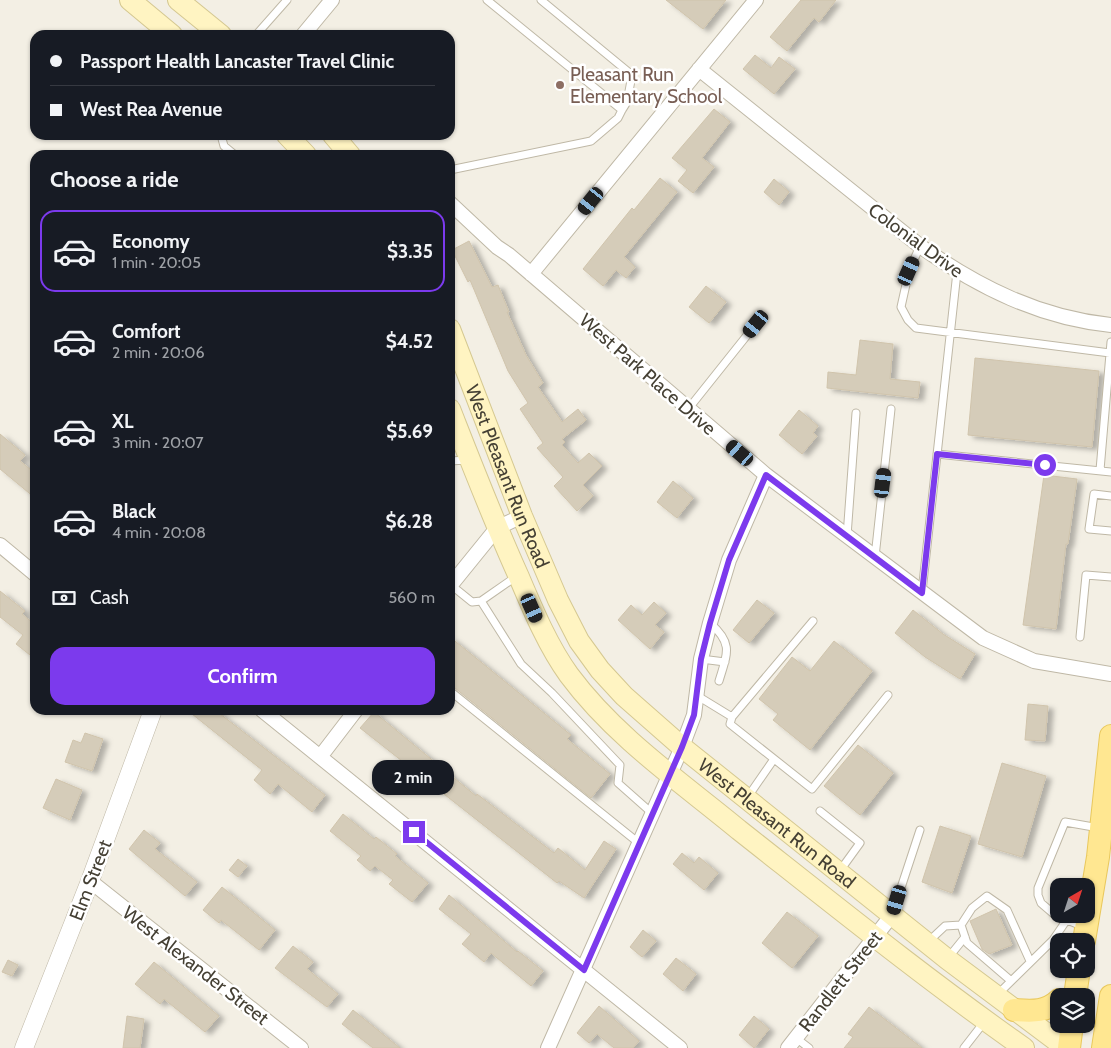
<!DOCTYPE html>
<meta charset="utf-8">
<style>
body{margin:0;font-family:Cabin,sans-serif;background:#20242c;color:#f1f3f6;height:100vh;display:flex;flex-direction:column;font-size:19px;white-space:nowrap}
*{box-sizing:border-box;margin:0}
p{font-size:16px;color:#9ea1a6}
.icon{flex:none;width:28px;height:28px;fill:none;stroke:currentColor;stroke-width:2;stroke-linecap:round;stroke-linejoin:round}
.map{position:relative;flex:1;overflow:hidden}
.side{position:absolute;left:30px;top:150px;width:425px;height:565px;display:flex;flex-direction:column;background:#171b24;border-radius:15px;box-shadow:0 1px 4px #0004}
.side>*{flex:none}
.hud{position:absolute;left:30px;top:30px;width:425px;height:110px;border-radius:15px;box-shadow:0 1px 4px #0004;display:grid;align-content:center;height:110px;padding:0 20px;background:#171b24}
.needle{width:32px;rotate:39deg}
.tools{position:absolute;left:1050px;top:878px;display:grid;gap:10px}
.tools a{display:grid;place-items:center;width:45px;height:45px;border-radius:10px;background:#171b24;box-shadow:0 1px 4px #0004;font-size:25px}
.end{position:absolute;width:22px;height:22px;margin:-11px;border:6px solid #7c3aed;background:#fff;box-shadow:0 0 0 2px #fff}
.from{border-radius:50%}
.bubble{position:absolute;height:35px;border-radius:15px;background:#171b24;box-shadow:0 1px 4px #0004;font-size:16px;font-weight:700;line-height:35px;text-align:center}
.car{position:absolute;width:15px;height:30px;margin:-15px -8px;border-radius:6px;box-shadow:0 0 4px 1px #0007;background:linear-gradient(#222 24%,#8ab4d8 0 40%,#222 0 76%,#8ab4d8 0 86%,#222 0)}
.hud b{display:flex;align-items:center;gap:18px;height:48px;font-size:19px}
.hud b+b{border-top:1px solid #363941}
.hud i{width:12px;height:12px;background:#f1f3f6}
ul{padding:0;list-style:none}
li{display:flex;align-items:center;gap:15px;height:82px;margin:0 10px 8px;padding:0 10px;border:2px solid transparent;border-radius:15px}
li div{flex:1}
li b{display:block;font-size:19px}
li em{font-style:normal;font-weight:700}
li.selected{border-color:#7c3aed}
li>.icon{width:45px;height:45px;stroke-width:1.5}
h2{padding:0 20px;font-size:22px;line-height:60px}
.pay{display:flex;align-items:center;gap:12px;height:55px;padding:0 20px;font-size:19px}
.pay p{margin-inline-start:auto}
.cta{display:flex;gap:10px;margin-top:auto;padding:10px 20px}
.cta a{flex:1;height:58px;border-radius:15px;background:#7c3aed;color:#fff;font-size:20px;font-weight:700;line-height:58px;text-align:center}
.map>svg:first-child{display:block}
.building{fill:#d5ccb9;stroke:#d0c4ac;filter:url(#shadow)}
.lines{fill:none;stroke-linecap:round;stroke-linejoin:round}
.service-casing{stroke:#bfb8a6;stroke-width:9}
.minor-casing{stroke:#bfb8a6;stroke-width:16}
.tertiary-casing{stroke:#bfb8a6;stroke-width:19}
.secondary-casing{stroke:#d5c891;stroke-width:22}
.primary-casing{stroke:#e9c85c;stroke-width:24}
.service{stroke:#fff;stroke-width:7}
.minor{stroke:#fff;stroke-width:14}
.tertiary{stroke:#fff;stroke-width:18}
.secondary{stroke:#fff4c2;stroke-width:20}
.primary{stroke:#ffe791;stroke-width:22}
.route{stroke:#7c3aed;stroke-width:6}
.education-dot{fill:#8d6e63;stroke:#fff;stroke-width:2}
.labels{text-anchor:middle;stroke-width:5;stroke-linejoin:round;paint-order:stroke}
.education-label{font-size:19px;fill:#785e54;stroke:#fff;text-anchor:start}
.street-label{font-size:19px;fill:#454034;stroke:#fff}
</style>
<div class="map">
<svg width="1111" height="1048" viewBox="0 0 1111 1048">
<defs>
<filter id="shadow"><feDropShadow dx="5.5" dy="3" stdDeviation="2.5" flood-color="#0004"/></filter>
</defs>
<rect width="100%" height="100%" fill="#f3efe4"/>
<path class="building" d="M666,0H726L703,29Z
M801,0H836L819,22L814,18L787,51L770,37Z
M755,55L771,68L779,57L795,69L774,94L743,69Z
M714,109L730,122L702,158L714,167L693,193L678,181L687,170L672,158Z
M660,178L677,192L624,257L635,267L626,278L616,270L603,286L583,269L632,208L634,210Z
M774,179L789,192L779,205L764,192Z
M469,241L492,287L498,285L509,312H507L526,355L543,383L538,387L562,422L578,409L586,420L562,439L565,442L562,445L578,463L589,453L602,466L583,485L593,496L577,511L554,486L563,477L537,448L543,443L520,409L528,403L508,371L470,280L468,282L452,250Z
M706,286L726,302L709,323L689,307Z
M860,340L893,344L890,379L920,382L918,398L827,388L828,372L856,375Z
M975,358L1099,371L1092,447L968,435Z
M799,410L818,426L813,433L817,436L802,454L779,435Z
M0,434L25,455L20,461L35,473V498L0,469Z
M1044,475L1077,479L1068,544H1066L1056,629L1023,625Z
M673,481L693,498L677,518L657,502Z
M0,591L25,611L22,614L33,623L35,621V659L16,644L23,635L0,617Z
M757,600L774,613L749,643L733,630Z
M654,602L666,613L655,625L664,632L650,649L618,620L631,605L642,615Z
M913,610L943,634L975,654L960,679L925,657L895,633Z
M450,637L571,735L567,739L610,774L591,798L450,684Z
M834,641L872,671L810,750L773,720L778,714L759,699L792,657L810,671Z
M1028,704L1048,706L1045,741L1025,740Z
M187,710H215L325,795L312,812L278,784L270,794L254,780L262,770Z
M374,712L476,796L477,794L554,853L558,848L585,870L604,841L616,849L584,898L559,881L557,883L360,728Z
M85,733L103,739L92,771L65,762L73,740L81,743Z
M858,745L893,773L860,815L824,786Z
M1002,763L1046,776L1022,857L978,844Z
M56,779L82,790L70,820L43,808Z
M343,814L374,839L376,837L397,854L395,856L428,883L412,902L389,884L393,880L375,866L370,871L357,860L361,856L330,831Z
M940,826L971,836L952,893L922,882Z
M144,830L160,843L155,849L197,882L185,896L129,849Z
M682,853L694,863L699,857L718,873L704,890L673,864Z
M238,859L247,866L238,877L229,870Z
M222,887L275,930L259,950L221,920L219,923L203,910Z
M449,895L517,952L518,951L543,971L531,986L491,953L484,962L462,944L471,934L439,909Z
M996,909L1012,945L989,954L982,949L970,921Z
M787,912L818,936L792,968L762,943Z
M643,930L656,941L642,957L630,947Z
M293,946L313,962L307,969L338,994L327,1007L275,968Z
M676,958L696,974L683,991L663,974Z
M8,960L18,965L12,976L2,972Z
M154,962L219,1016L205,1032L164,999L160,1004L135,984Z
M599,1006L639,1041L633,1048H614L597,1034L589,1043L577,1033Z
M869,1007L922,1048H844L853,1037L848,1034Z
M353,1010L400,1048H373L342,1024Z
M127,1016L144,1019L140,1048H123Z
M754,1016L769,1029L754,1048L739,1035Z"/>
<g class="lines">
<g class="service-casing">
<path id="service" d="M487,0L622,110
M256,35L287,0
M221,135L224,146L235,155
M450,170L591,141L618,118L622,110L627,102L632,75L541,0
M920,246L909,271L901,307L908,320L916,328L1110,353
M689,408L756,324
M937,454L1111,472
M450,461L467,460
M1100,470L1111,342
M1111,496L1094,494L1089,529L1111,531
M847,536L856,413
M875,557L891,409
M451,585L472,602L481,601L517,576
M922,592L957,272
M481,601L521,664L552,693L620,765L618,783L653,814
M813,621L732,717L730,724L812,789L888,695
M710,623C734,644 727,654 719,681
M1080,637L1086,575L1111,577
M701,659L725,662
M450,691L640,844
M696,695L732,717
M747,798L774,759
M820,811L860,843L839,872
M893,912L920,830
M961,925L972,908L987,896L1007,910L1030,961
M1082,926L1055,915L1041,903L1038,895V888L1065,822L1099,828
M929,941L945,926L961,925L967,943L1010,980
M948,958L965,937
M998,994L1053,940L1066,921
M796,1038L809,1048
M964,1048L985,1021"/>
</g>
<g class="minor-casing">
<path id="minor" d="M303,35L332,0
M699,69L920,246C978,287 1040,318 1111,325
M450,203L497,247L509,255L766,475L983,638L1034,661L1111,674
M531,274L756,0
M0,545L35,574
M450,586L497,528L522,516
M262,710L680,1048
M320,757L356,710
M90,881L301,1048
M548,1048L682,747L694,715L701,659L710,623L729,560L766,475
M788,1048L892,915"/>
</g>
<g class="tertiary-casing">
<path id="tertiary" d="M24,1048L90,881L153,710"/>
</g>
<g class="secondary-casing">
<g id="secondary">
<path d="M130,0L172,35"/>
<path d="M178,0L221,35"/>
<path d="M287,135L306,155"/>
<path d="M333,135L350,155"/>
<path id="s1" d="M450,329L522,516L558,600L579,641L600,670L624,696L682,747L947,959L1066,1048"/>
<path d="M450,409C472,465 494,522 519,577C533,610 548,646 569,675C615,737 681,782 739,830C833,904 926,979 1024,1048"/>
</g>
</g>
<g class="primary-casing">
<path id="primary" d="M1084,941L1098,857L1111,736
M1075,996L1079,969
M1014,1010C1031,1011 1045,1013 1059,1000
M1069,1048L1072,1024
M1103,1048L1111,996"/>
</g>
<use href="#service" class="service"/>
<use href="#minor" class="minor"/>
<use href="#tertiary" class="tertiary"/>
<use href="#secondary" class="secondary"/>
<use href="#primary" class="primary"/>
</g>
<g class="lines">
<path class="route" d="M414,832L584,970L682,747L694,715L701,659L710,623L729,560L766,475L922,593L937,454L1045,465"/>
</g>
<circle class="education-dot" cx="560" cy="85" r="5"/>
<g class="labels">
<g class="education-label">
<text x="570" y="81">Pleasant Run<tspan x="570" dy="22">Elementary School</tspan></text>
</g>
<g class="street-label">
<text transform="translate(916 240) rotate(36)" y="7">Colonial Drive</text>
<text transform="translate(648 374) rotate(41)" y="7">West Park Place Drive</text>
<text dy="7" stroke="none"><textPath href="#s1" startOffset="158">West Pleasant Run Road</textPath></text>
<text dy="7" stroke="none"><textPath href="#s1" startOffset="608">West Pleasant Run Road</textPath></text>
<text transform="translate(90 880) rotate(-69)" y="7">Elm Street</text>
<text transform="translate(196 965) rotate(38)" y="7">West Alexander Street</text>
<text transform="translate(840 981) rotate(-52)" y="7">Randlett Street</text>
</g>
</g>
</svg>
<div class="tools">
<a><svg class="needle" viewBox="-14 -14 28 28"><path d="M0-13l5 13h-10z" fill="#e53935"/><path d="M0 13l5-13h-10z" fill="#9ea1a6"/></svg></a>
<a><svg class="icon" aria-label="locate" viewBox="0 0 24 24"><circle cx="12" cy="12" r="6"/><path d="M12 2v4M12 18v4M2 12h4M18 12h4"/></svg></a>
<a><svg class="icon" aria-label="layers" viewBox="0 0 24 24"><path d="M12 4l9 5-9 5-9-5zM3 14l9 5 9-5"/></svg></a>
</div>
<i class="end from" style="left:1045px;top:465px"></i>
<i class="end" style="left:414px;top:832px"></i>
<div class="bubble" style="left:372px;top:760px;width:82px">2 min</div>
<i class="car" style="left:591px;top:201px;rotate:219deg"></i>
<i class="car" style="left:909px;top:271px;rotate:24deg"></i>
<i class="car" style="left:756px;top:324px;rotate:219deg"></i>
<i class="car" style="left:740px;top:453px;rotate:311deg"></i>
<i class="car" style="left:883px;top:483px;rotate:7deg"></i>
<i class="car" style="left:532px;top:608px;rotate:156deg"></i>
<i class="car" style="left:897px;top:900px;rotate:197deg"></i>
<div class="hud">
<b><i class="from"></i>Passport Health Lancaster Travel Clinic</b>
<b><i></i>West Rea Avenue</b>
</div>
<section class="side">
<h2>Choose a ride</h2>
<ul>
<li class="selected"><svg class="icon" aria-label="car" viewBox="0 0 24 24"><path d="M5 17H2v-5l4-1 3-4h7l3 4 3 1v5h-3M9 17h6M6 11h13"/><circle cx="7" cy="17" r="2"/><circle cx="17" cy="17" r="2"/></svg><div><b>Economy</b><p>1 min · 20:05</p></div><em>$3.35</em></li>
<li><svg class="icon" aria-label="car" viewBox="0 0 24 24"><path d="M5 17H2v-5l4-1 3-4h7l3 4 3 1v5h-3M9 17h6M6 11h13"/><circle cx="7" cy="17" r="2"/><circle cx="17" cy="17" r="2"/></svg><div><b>Comfort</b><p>2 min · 20:06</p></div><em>$4.52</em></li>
<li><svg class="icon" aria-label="car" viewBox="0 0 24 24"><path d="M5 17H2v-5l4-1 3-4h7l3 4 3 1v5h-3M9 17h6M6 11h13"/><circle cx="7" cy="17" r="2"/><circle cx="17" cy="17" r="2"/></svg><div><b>XL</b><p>3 min · 20:07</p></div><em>$5.69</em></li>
<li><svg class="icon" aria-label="car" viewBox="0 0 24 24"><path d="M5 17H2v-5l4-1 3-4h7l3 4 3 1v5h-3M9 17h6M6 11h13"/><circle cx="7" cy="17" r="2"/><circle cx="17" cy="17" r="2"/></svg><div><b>Black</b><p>4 min · 20:08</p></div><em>$6.28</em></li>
</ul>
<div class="pay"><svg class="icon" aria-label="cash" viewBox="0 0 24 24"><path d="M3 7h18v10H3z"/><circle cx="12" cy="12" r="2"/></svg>Cash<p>560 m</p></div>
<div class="cta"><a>Confirm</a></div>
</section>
</div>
